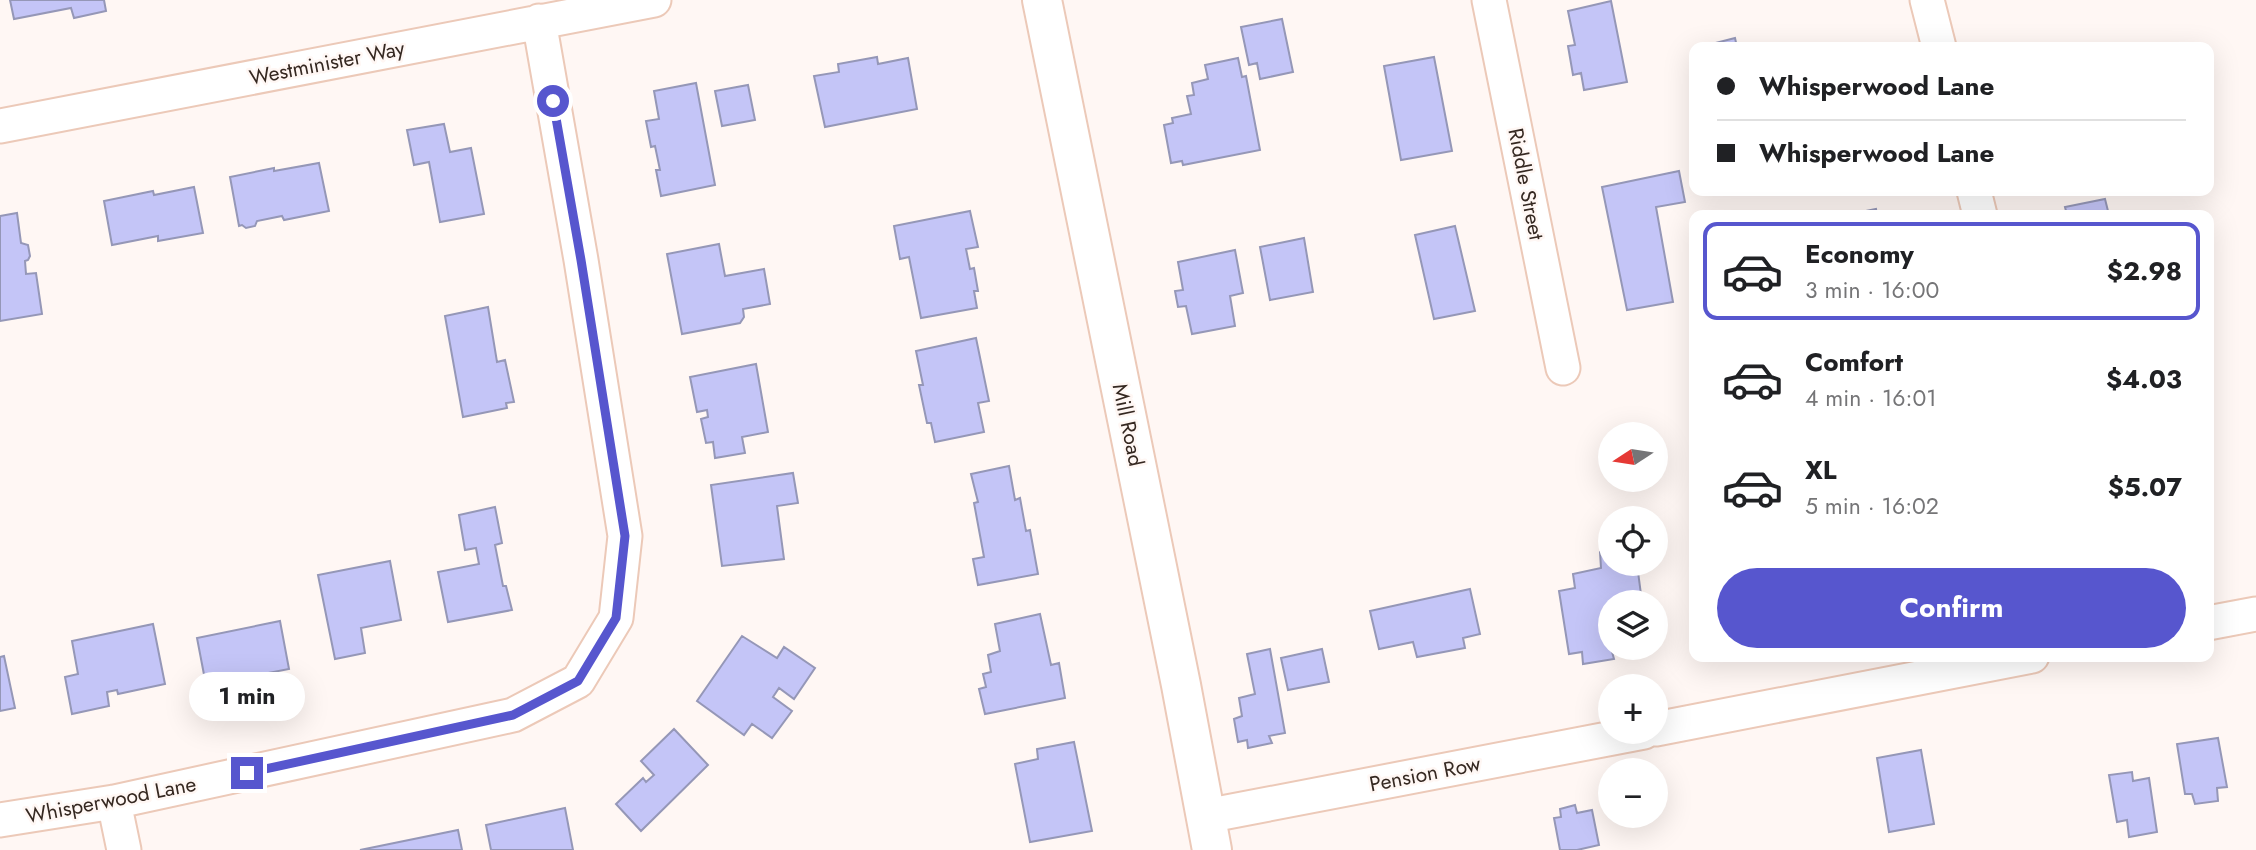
<!DOCTYPE html>
<meta charset="utf-8">
<style>
body{margin:0;font-family:Jost,sans-serif;background:#f6f6f6;color:#202124;height:100vh;display:flex;flex-direction:column;font-size:26px;white-space:nowrap}
*{box-sizing:border-box;margin:0}
p{font-size:23px;color:#757577}
.icon{flex:none;width:38px;height:38px;fill:none;stroke:currentColor;stroke-width:2;stroke-linecap:round;stroke-linejoin:round}
.map{position:relative;flex:1;overflow:hidden}
.drawer{position:absolute;left:1689px;top:210px;width:525px;height:452px;display:flex;flex-direction:column;background:#fff;border-radius:14px;box-shadow:0 7px 28px #0002}
.drawer>*{flex:none}
.top-card{position:absolute;left:1689px;top:42px;width:525px;height:154px;border-radius:14px;box-shadow:0 7px 28px #0002;display:grid;align-content:center;height:154px;padding:0 28px;background:#fff}
.needle{width:46px;rotate:258deg}
.controls{position:absolute;left:1598px;top:422px;display:grid;gap:14px}
.controls a{display:grid;place-items:center;width:70px;height:70px;border-radius:50%;background:#fff;box-shadow:0 7px 28px #0002;font-size:35px}
.end{position:absolute;width:32px;height:32px;margin:-16px;border:9px solid #5756ce;background:#fff;box-shadow:0 0 0 4px #fff}
.from{border-radius:50%}
.bubble{position:absolute;height:49px;border-radius:24px;background:#fff;box-shadow:0 7px 28px #0002;font-size:23px;font-weight:700;line-height:49px;text-align:center}
.top-card b{display:flex;align-items:center;gap:24px;height:66px;font-size:26px}
.top-card b+b{border-top:2px solid #e0e0e0}
.top-card i{width:18px;height:18px;background:#202124}
ul{padding:12px 0 0;list-style:none}
li{display:flex;align-items:center;gap:21px;height:98px;margin:0 14px 10px;padding:0 14px;border:4px solid transparent;border-radius:14px}
li div{flex:1}
li b{display:block;font-size:26px}
li em{font-style:normal;font-weight:700}
li.selected{border-color:#5756ce}
li>.icon{width:63px;height:63px;stroke-width:1.5}
.cta{display:flex;gap:14px;margin-top:auto;padding:14px 28px}
.cta a{flex:1;height:80px;border-radius:42px;background:#5756ce;color:#fff;font-size:28px;font-weight:700;line-height:80px;text-align:center}
.map>svg:first-child{display:block}
.building{fill:#c4c5f7;stroke:#9597b7;stroke-width:2}
.lines{fill:none;stroke-linecap:round;stroke-linejoin:round}
.minor-casing{stroke:#ecc9b8;stroke-width:37}
.tertiary-casing{stroke:#ecc9b8;stroke-width:42}
.minor{stroke:#fff;stroke-width:33}
.tertiary{stroke:#fff;stroke-width:38}
.route{stroke:#5756ce;stroke-width:9}
.labels{text-anchor:middle;stroke-width:5;stroke-linejoin:round;paint-order:stroke}
.street-label{font-size:21px;fill:#352821;stroke:#fff7f4}
</style>
<div class="map">
<svg width="2256" height="850" viewBox="0 0 2256 850">
<rect width="100%" height="100%" fill="#fff7f4"/>
<path class="building" d="M10,0H104L106,11L74,18L71,8L14,19Z
M1611,1L1627,82L1584,90L1581,73L1573,75L1568,46L1575,45L1568,11Z
M1282,19L1293,72L1260,79L1257,63L1249,65L1241,27Z
M1735,38L1737,47H1700Z
M877,57L878,64L908,58L917,109L825,127L814,76L839,72L838,64Z
M1434,57L1452,151L1401,160L1384,66Z
M1238,58L1242,77L1246,76L1260,150L1183,165L1182,161L1171,163L1164,125L1173,123L1172,118L1191,114L1187,96L1194,95L1192,83L1208,79L1205,65Z
M696,83L715,185L661,196L656,170H660L655,146L651,147L646,121L659,119L654,91Z
M748,85L755,120L722,126L715,91Z
M444,124L450,152L471,148L484,214L440,222L429,162L414,165L407,130Z
M319,163L329,211L284,220L282,216L257,221L255,226L246,228L242,225L239,226L230,177L274,168V171Z
M1679,171L1685,202L1656,207L1673,302L1627,310L1602,187Z
M194,187L203,233L158,241V236L112,245L104,201L153,191L154,195Z
M2105,199L2109,215H2067L2065,207Z
M1876,209L1877,215H1846Z
M970,211L978,247L966,249L970,269L974,268L978,291H974L977,308L921,318L909,257L900,259L894,226Z
M17,213L21,243L28,245L30,256L28,260L25,261L26,274L36,273L42,314L0,321V216Z
M1455,226L1475,311L1434,319L1415,235Z
M1304,238L1313,292L1270,300L1260,247Z
M719,244L725,276L764,269L770,304L743,309L744,317L740,323L682,334L667,254Z
M1235,250L1243,293L1230,296L1235,326L1192,334L1186,306L1178,307L1175,291L1183,290L1178,262Z
M488,307L497,362L505,360L514,402L506,403L507,408L463,417L445,316Z
M976,338L989,401L978,403L984,432L935,442L931,423H927L919,385H923L916,351Z
M756,364L768,432L742,437L745,453L715,458L713,442L706,443L701,419L708,417L707,410L697,412L690,377Z
M1009,466L1015,500L1020,498L1026,531L1030,530L1038,574L978,585L973,559L984,557L974,503L978,502L971,474Z
M793,473L798,503L777,506L784,559L722,566L711,485Z
M495,507L502,543L495,545L503,586H506L512,610L448,622L438,572L479,564L476,548L465,550L459,515Z
M1610,550V564H1621L1622,566L1637,564L1642,602H1610V648H1617H1611L1614,659L1583,664L1582,652L1569,654L1559,591L1575,588L1573,574L1601,568L1600,552Z
M390,561L401,620L361,628L365,653L335,659L318,575Z
M1470,589L1480,634L1463,638L1465,648L1417,657L1413,642L1379,649L1370,611Z
M1040,614L1051,665L1059,663L1065,698L985,714L979,689L986,687L983,674L991,672L988,655L1000,651L995,624Z
M280,621L289,669L206,685L197,638Z
M153,624L165,684L118,694L117,690L107,692L109,706L72,714L65,677L78,674L72,641Z
M742,636L777,658L784,647L815,668L794,699L779,688L773,697L792,711L772,738L752,724L744,735L697,701Z
M1270,649L1285,733L1269,736L1272,743L1248,748L1247,740L1238,742L1234,719L1242,716L1239,698L1255,694L1247,654Z
M1322,649L1329,682L1288,690L1281,658Z
M4,656L15,708L0,711V657Z
M674,729L708,765L641,831L616,804L643,778L646,782L654,775L641,761Z
M2218,738L2227,787L2217,788L2218,801L2195,804L2192,794H2185L2177,744Z
M1074,742L1092,831L1030,842L1015,764L1038,759L1037,749Z
M1921,750L1934,824L1889,832L1877,758Z
M2132,772L2133,781L2149,778L2157,832L2129,837L2127,820L2117,822L2109,775Z
M1575,805L1577,813L1592,810L1599,845L1577,850H1560L1554,818L1561,817L1560,809Z
M565,808L573,850H491L486,825Z
M458,830L462,850H360Z"/>
<g class="lines">
<g class="minor-casing">
<path id="minor" d="M1489,0L1563,368
M1927,0L1939,47
M0,126L654,0
M1974,191L1980,215
M2208,623L2256,614
M1656,729L2032,656
M114,802L124,850
M1206,816L1644,732
M0,820L114,802L513,715L578,681L616,618L625,536L581,260L539,21"/>
</g>
<g class="tertiary-casing">
<path id="tertiary" d="M1042,0L1181,685L1212,850"/>
</g>
<use href="#minor" class="minor"/>
<use href="#tertiary" class="tertiary"/>
</g>
<g class="lines">
<path class="route" d="M247,773L513,715L578,681L616,618L625,536L581,260L553,101"/>
</g>
<g class="labels">
<g class="street-label">
<text transform="translate(327 63) rotate(-11)" y="7">Westminister Way</text>
<text transform="translate(1526 184) rotate(79)" y="7">Riddle Street</text>
<text transform="translate(1128 425) rotate(78)" y="7">Mill Road</text>
<text transform="translate(1425 774) rotate(-11)" y="7">Pension Row</text>
<text transform="translate(111 800) rotate(-11)" y="7">Whisperwood Lane</text>
</g>
</g>
</svg>
<div class="controls">
<a><svg class="needle" viewBox="-14 -14 28 28"><path d="M0-13l5 13h-10z" fill="#e53935"/><path d="M0 13l5-13h-10z" fill="#757577"/></svg></a>
<a><svg class="icon" aria-label="locate" viewBox="0 0 24 24"><circle cx="12" cy="12" r="6"/><path d="M12 2v4M12 18v4M2 12h4M18 12h4"/></svg></a>
<a><svg class="icon" aria-label="layers" viewBox="0 0 24 24"><path d="M12 4l9 5-9 5-9-5zM3 14l9 5 9-5"/></svg></a>
<a>+</a>
<a>−</a>
</div>
<i class="end from" style="left:553px;top:101px"></i>
<i class="end" style="left:247px;top:773px"></i>
<div class="bubble" style="left:189px;top:672px;width:116px">1 min</div>
<div class="top-card">
<b><i class="from"></i>Whisperwood Lane</b>
<b><i></i>Whisperwood Lane</b>
</div>
<section class="drawer">
<ul>
<li class="selected"><svg class="icon" aria-label="car" viewBox="0 0 24 24"><path d="M5 17H2v-5l4-1 3-4h7l3 4 3 1v5h-3M9 17h6M6 11h13"/><circle cx="7" cy="17" r="2"/><circle cx="17" cy="17" r="2"/></svg><div><b>Economy</b><p>3 min · 16:00</p></div><em>$2.98</em></li>
<li><svg class="icon" aria-label="car" viewBox="0 0 24 24"><path d="M5 17H2v-5l4-1 3-4h7l3 4 3 1v5h-3M9 17h6M6 11h13"/><circle cx="7" cy="17" r="2"/><circle cx="17" cy="17" r="2"/></svg><div><b>Comfort</b><p>4 min · 16:01</p></div><em>$4.03</em></li>
<li><svg class="icon" aria-label="car" viewBox="0 0 24 24"><path d="M5 17H2v-5l4-1 3-4h7l3 4 3 1v5h-3M9 17h6M6 11h13"/><circle cx="7" cy="17" r="2"/><circle cx="17" cy="17" r="2"/></svg><div><b>XL</b><p>5 min · 16:02</p></div><em>$5.07</em></li>
</ul>
<div class="cta"><a>Confirm</a></div>
</section>
</div>
